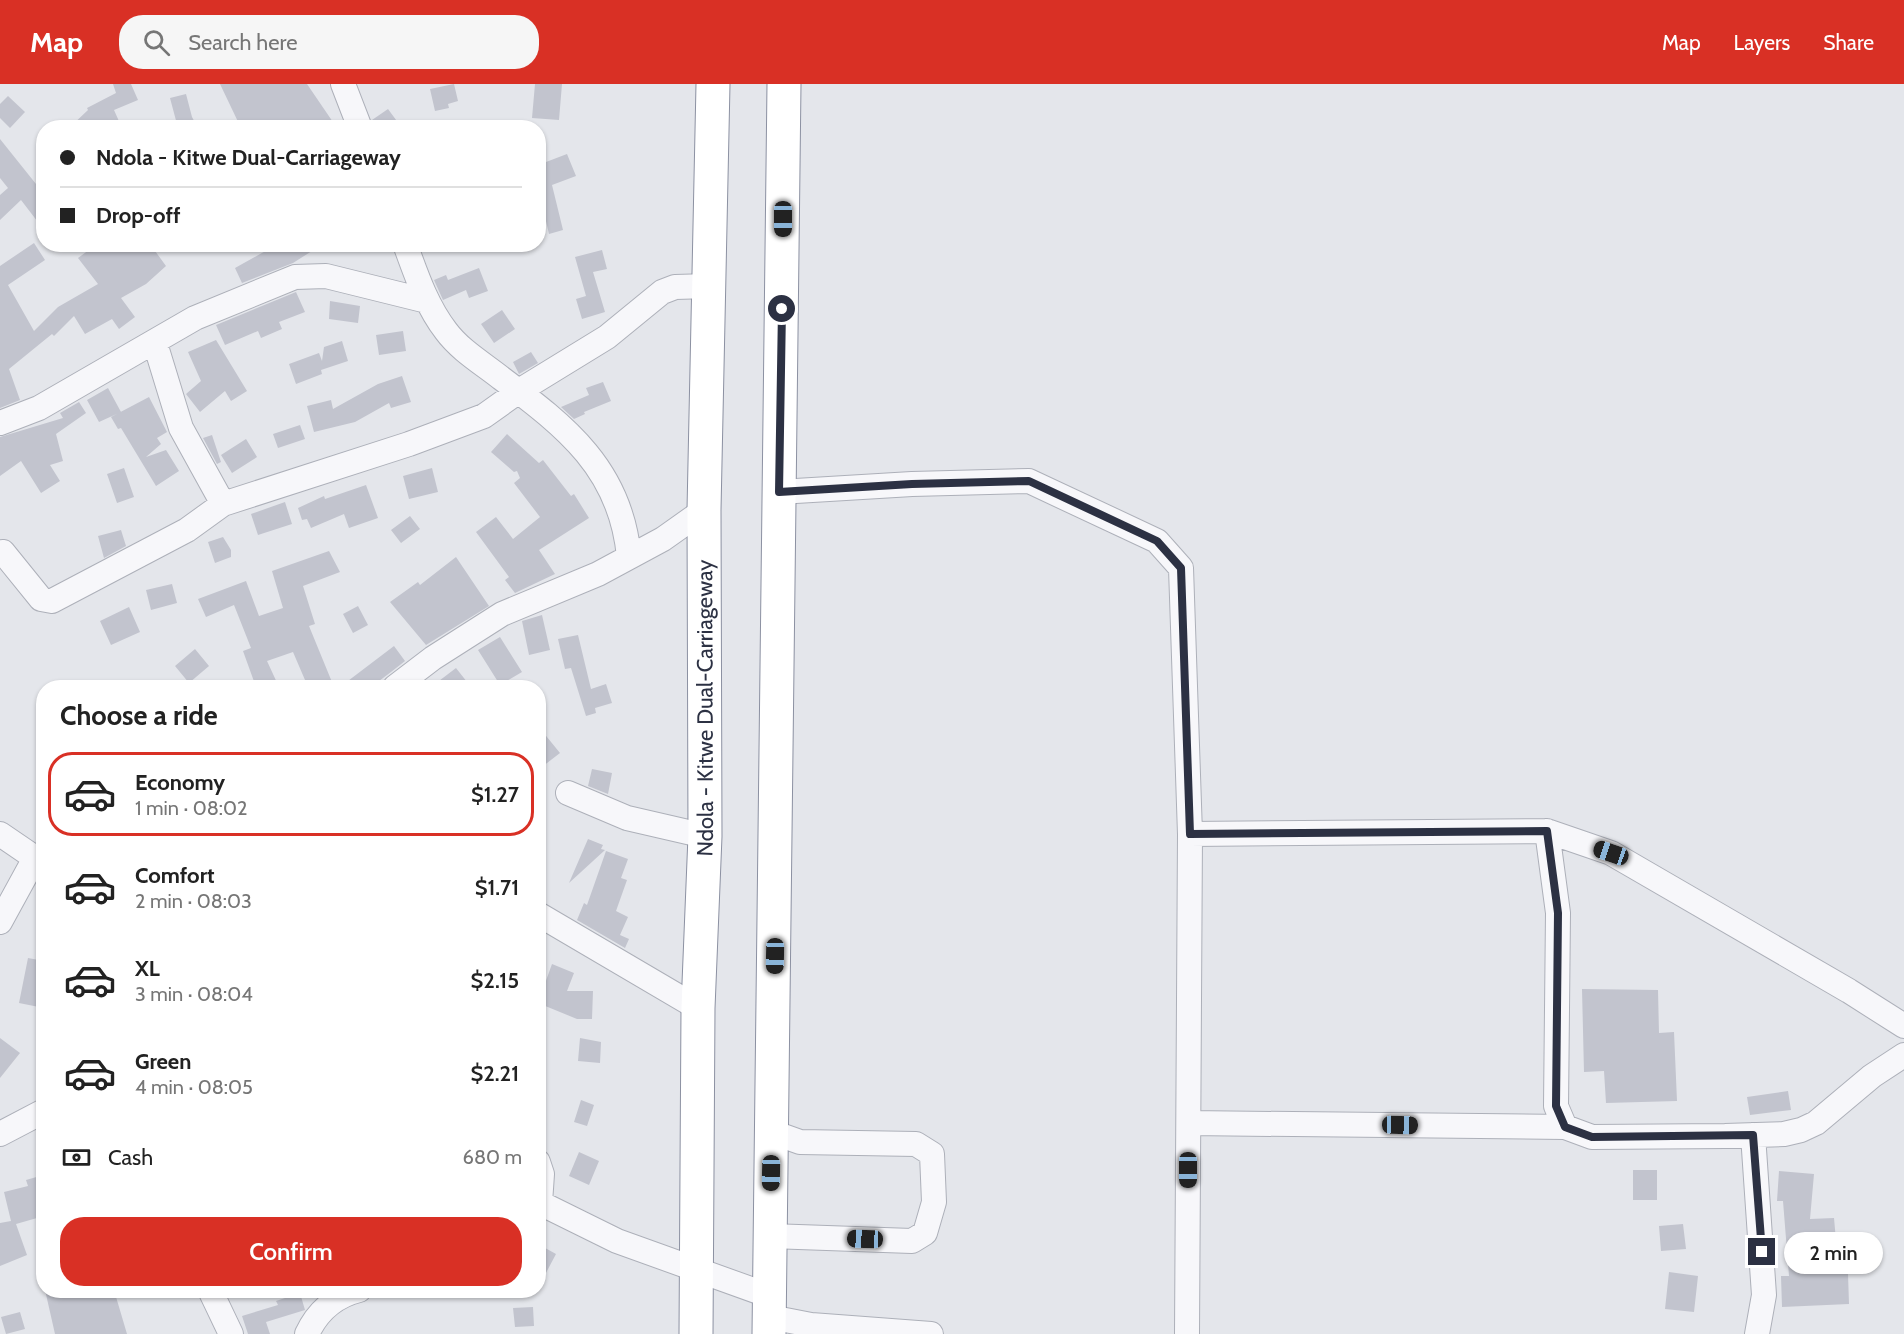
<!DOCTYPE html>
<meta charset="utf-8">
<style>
body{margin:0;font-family:Cabin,sans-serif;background:#f6f6f6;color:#222;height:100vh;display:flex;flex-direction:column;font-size:22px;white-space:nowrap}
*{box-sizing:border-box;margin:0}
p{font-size:20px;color:#767676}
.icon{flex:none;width:33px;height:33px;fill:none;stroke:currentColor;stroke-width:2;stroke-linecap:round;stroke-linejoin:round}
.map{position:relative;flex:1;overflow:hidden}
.drawer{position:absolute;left:36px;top:596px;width:510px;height:618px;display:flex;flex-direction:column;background:#fff;border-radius:24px;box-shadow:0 2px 4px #0004}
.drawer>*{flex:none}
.banner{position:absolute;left:36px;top:36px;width:510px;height:132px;border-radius:24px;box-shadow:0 2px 4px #0004;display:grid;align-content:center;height:132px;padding:0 24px;background:#fff}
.end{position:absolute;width:27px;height:27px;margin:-14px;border:8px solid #2c3143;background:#fff;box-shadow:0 0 0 3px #fff}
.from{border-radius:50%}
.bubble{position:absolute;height:42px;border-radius:21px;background:#fff;box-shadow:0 2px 4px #0004;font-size:20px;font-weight:600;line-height:42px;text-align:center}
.car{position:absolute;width:18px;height:36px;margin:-18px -9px;border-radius:8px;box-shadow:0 0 4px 2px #0007;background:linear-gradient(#222 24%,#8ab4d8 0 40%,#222 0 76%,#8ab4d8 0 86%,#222 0)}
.banner b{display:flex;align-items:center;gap:21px;height:57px;font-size:22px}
.banner b+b{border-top:2px solid #e0e0e0}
.banner i{width:15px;height:15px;background:#222}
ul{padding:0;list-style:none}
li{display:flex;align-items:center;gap:18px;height:84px;margin:0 12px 9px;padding:0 12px;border:3px solid transparent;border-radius:24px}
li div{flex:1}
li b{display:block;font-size:22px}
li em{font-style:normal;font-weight:600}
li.current{border-color:#d93025}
li>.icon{width:54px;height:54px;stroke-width:1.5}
h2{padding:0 24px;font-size:27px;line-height:72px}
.pay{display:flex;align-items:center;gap:15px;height:66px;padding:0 24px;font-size:22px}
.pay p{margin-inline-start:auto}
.action{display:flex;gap:12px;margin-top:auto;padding:12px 24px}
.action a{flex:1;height:69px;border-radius:24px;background:#d93025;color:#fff;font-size:24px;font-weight:600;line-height:69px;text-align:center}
header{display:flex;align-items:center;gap:36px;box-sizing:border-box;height:84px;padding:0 30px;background:#d93025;color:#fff}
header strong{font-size:28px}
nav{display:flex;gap:33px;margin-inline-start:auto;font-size:21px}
.search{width:420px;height:54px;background:#f6f6f6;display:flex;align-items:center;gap:15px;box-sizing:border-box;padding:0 21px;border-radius:24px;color:#767676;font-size:22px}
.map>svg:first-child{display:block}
.building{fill:#c2c4ce}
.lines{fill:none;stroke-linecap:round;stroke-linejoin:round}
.minor-casing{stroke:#adb0b9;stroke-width:26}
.highway-casing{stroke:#8c91a2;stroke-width:35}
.minor{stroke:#f7f7fa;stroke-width:24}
.highway{stroke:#fff;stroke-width:33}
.route{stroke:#2c3143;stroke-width:8}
.labels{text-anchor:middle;stroke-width:6;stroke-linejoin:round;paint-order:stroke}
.street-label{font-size:22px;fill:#2c3143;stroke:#f4f5f9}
</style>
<header>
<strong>Map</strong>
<div class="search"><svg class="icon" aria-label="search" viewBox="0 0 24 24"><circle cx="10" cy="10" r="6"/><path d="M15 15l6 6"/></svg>Search here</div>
<nav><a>Map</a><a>Layers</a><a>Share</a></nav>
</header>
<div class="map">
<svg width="1904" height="1250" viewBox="0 0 1904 1250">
<rect width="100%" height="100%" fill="#e4e6eb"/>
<path class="building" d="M113,0H131L138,16L114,26L122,44H69L88,26L87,24L116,9Z
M220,0H307L337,44H314L310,37L298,44H241Z
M454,0L458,17L448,20L449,24L435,27L430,5Z
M535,0H562L559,36L532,34Z
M186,10L192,33L198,44H178L170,14Z
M8,12L25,28L10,44L0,34V20Z
M388,25L402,44H374L372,36Z
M0,55L44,110V146L21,116L0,136V111L8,104L0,94Z
M544,68L546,78L567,70L576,92L552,101L563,146L549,150L542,120H544L538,106V69Z
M34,159L45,176L8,201L34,247L58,223L98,200L78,174L97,160H150L166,182L146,200L121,214L135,233L119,245L112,235L85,250L74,232L54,252L52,250L9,285L20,316L0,324V182Z
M278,160H323L293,179L242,199L235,184Z
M602,166L607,185L593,188L605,228L582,235L576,215L586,212L575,173Z
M479,184L488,207L469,214L466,206L443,216L434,196L446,191L448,196Z
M296,208L305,228L279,238L282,245L261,254L258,247L225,261L216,241Z
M330,217L360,222L358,239L329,235Z
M502,226L515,245L494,259L481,240Z
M403,247L406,267L379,271L376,251Z
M216,256L247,307L231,317L225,307L200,328L186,310L201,297L188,268Z
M342,257L348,277L321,286L322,290L296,300L289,280L319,269L322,277L324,263Z
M531,268L538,279L519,290L513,278Z
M402,292L411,318L391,324L389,319L355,338L314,348L307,322L331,316L333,325L378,300Z
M603,298L611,317L584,328L585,330L574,335L561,323L589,311L586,304Z
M108,304L121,328L99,338L87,316Z
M149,313L167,348L157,354L161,360L146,373L166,366L179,387L156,402L121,344L118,345L111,333Z
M79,318L86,329L56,350L63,377L50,381L60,397L41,409L21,377L0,392V353L63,334L60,329Z
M300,341L305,355L278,364L273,350Z
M507,350L539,379L543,376L571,412L574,410L589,434L539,466L555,490L515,509L505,496L509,493L476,448L496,433L513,455L540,433L514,399L520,394L517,387L514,388L491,368Z
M212,351L221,378L217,380L203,354Z
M246,355L257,373L232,389L221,371Z
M124,384L134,413L117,419L107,390Z
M432,384L438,408L409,415L403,392Z
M366,401L378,434L349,444L344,430L311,444L307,435L302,436L298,424L324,412L325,415Z
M285,418L292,440L258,451L251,430Z
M410,432L420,445L401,459L391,446Z
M121,446L126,462L104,474L98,452Z
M223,453L231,466V473L215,479L208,458Z
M329,467L340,488L303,502L315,540L309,542L334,603H308L293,568L267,577L279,603H256L243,567L251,564L234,521L206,533L198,515L246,497L259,532L283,524L272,487Z
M456,473L489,522L426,561L390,518L418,498L420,501Z
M172,500L177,519L151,526L146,506Z
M358,522L368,541L353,549L343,530Z
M129,523L140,548L111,561L100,537Z
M542,531L550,566L529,571L522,537Z
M578,551L591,605L606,600L612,619L595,624L596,629L586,632L571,584L565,585L558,555Z
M500,553L522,588L500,601L478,566Z
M394,562L405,577L391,588L371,603H340Z
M195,565L209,582L189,599L175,582Z
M456,584L471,603H431Z
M538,642L560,669L538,686Z
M592,685L612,689L608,710L588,702Z
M588,755L603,761L601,765L605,766L569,799Z
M606,767L628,775L621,794L627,796L616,827L628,833L620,851L629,855L625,864L577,836L584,819L587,821Z
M28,874L44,877V924L19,919Z
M552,880L574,889L567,907H593L592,935H577L538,919Z
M1582,905L1658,906L1659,949L1674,948L1677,1017L1606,1019L1604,987L1584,988Z
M0,954L20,969L0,994Z
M580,954L601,958L600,979L578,977Z
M1788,1007L1791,1026L1750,1031L1747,1013Z
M581,1016L594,1021L587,1042L574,1038Z
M579,1068L599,1077L589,1101L569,1092Z
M1633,1086H1657V1116H1633Z
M1779,1087L1814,1090L1810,1135L1834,1134L1839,1190H1848L1849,1220L1782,1223L1781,1192H1789L1783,1117H1777Z
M40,1092L44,1104V1132L16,1140L27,1171L0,1182V1139L11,1137L4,1108L28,1102L26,1096Z
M1683,1140L1686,1165L1661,1167L1659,1142Z
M538,1160L556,1170L538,1204Z
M1669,1188L1698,1192L1694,1228L1665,1225Z
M45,1206H114L127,1250H55Z
M300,1209L305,1226L266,1238L270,1250H248L242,1232L278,1221L276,1217Z
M533,1223L534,1242L515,1243L513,1224Z
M20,1228L25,1245L6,1250L1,1233Z"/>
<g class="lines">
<g class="minor-casing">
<path id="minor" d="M343,0L360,44
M405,160C416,190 426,221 446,247C460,266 482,279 501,294C566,343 621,385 629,473
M155,259L181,344L223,420
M0,339L39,324L195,234L295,193L326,192L427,217
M779,408L912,400L1029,397L1157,457L1181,484L1190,750L1187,1250
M3,468L41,515L52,517L187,446L223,420L409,360L484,332L519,307L607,253L662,208L675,203L709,202
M395,603L433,574L502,530L598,490L663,455L704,426
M568,709L627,734L705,752
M1547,747L1558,829L1556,1022L1565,1043L1592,1053L1725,1052L1784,1050L1801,1046L1816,1039L1872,992L1904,971
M0,750L44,780
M1190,750L1547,747L1611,769L1849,907L1904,942
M538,830L698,924
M0,838L35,774
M1189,1039L1565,1043
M0,1050L44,1027
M1753,1051L1764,1211L1757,1250
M538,1078L542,1090L540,1119
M538,1118L617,1157L770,1212
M770,1152L912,1157L925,1149L934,1118L932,1070L916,1060L800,1058L772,1048
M210,1206L231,1250
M770,1233L811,1241L931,1250
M307,1250C317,1228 335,1212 359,1206"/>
</g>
<g class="highway-casing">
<g id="highway">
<path id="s1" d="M696,1250L698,924L705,752L704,426L713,0"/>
<path d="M769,1250L784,0"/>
</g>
</g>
<use href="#minor" class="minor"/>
<use href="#highway" class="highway"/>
</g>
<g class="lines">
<path class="route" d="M782,225L779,408L912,400L1029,397L1157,457L1181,484L1190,750L1547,747L1558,829L1556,1022L1565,1043L1592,1053L1753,1051L1762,1168"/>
</g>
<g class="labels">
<g class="street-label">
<text dy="8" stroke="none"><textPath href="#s1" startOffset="626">Ndola - Kitwe Dual-Carriageway</textPath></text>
</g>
</g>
</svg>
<i class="end from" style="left:782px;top:225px"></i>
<i class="end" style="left:1762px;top:1168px"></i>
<div class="bubble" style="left:1784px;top:1148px;width:99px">2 min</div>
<i class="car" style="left:783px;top:135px;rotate:180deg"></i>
<i class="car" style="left:1611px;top:769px;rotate:289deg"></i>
<i class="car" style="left:775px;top:872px;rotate:181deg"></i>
<i class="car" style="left:1400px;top:1041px;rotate:91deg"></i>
<i class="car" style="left:1188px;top:1086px;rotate:180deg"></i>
<i class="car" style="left:771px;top:1089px;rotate:181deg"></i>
<i class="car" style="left:865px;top:1155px;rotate:272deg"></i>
<div class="banner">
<b><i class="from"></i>Ndola - Kitwe Dual-Carriageway</b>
<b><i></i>Drop-off</b>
</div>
<section class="drawer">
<h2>Choose a ride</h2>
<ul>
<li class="current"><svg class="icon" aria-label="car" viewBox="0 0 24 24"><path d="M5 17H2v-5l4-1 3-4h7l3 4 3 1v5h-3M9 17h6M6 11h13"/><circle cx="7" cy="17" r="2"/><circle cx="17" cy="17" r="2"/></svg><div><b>Economy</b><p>1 min · 08:02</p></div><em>$1.27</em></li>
<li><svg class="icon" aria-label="car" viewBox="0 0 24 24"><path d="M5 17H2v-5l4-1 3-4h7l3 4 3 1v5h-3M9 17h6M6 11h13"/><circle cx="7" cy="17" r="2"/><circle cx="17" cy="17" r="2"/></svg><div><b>Comfort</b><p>2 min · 08:03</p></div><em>$1.71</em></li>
<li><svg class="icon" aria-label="car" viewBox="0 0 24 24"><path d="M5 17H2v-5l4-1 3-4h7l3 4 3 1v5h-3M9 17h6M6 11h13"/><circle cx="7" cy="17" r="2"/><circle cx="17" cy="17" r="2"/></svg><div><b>XL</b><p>3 min · 08:04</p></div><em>$2.15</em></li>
<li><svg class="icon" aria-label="car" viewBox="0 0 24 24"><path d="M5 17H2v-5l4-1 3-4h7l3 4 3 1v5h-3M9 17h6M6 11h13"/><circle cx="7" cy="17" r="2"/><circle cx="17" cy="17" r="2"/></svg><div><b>Green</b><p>4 min · 08:05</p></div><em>$2.21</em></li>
</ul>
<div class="pay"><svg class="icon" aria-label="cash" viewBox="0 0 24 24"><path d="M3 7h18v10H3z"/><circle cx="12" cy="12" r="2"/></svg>Cash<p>680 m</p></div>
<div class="action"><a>Confirm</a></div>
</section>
</div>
